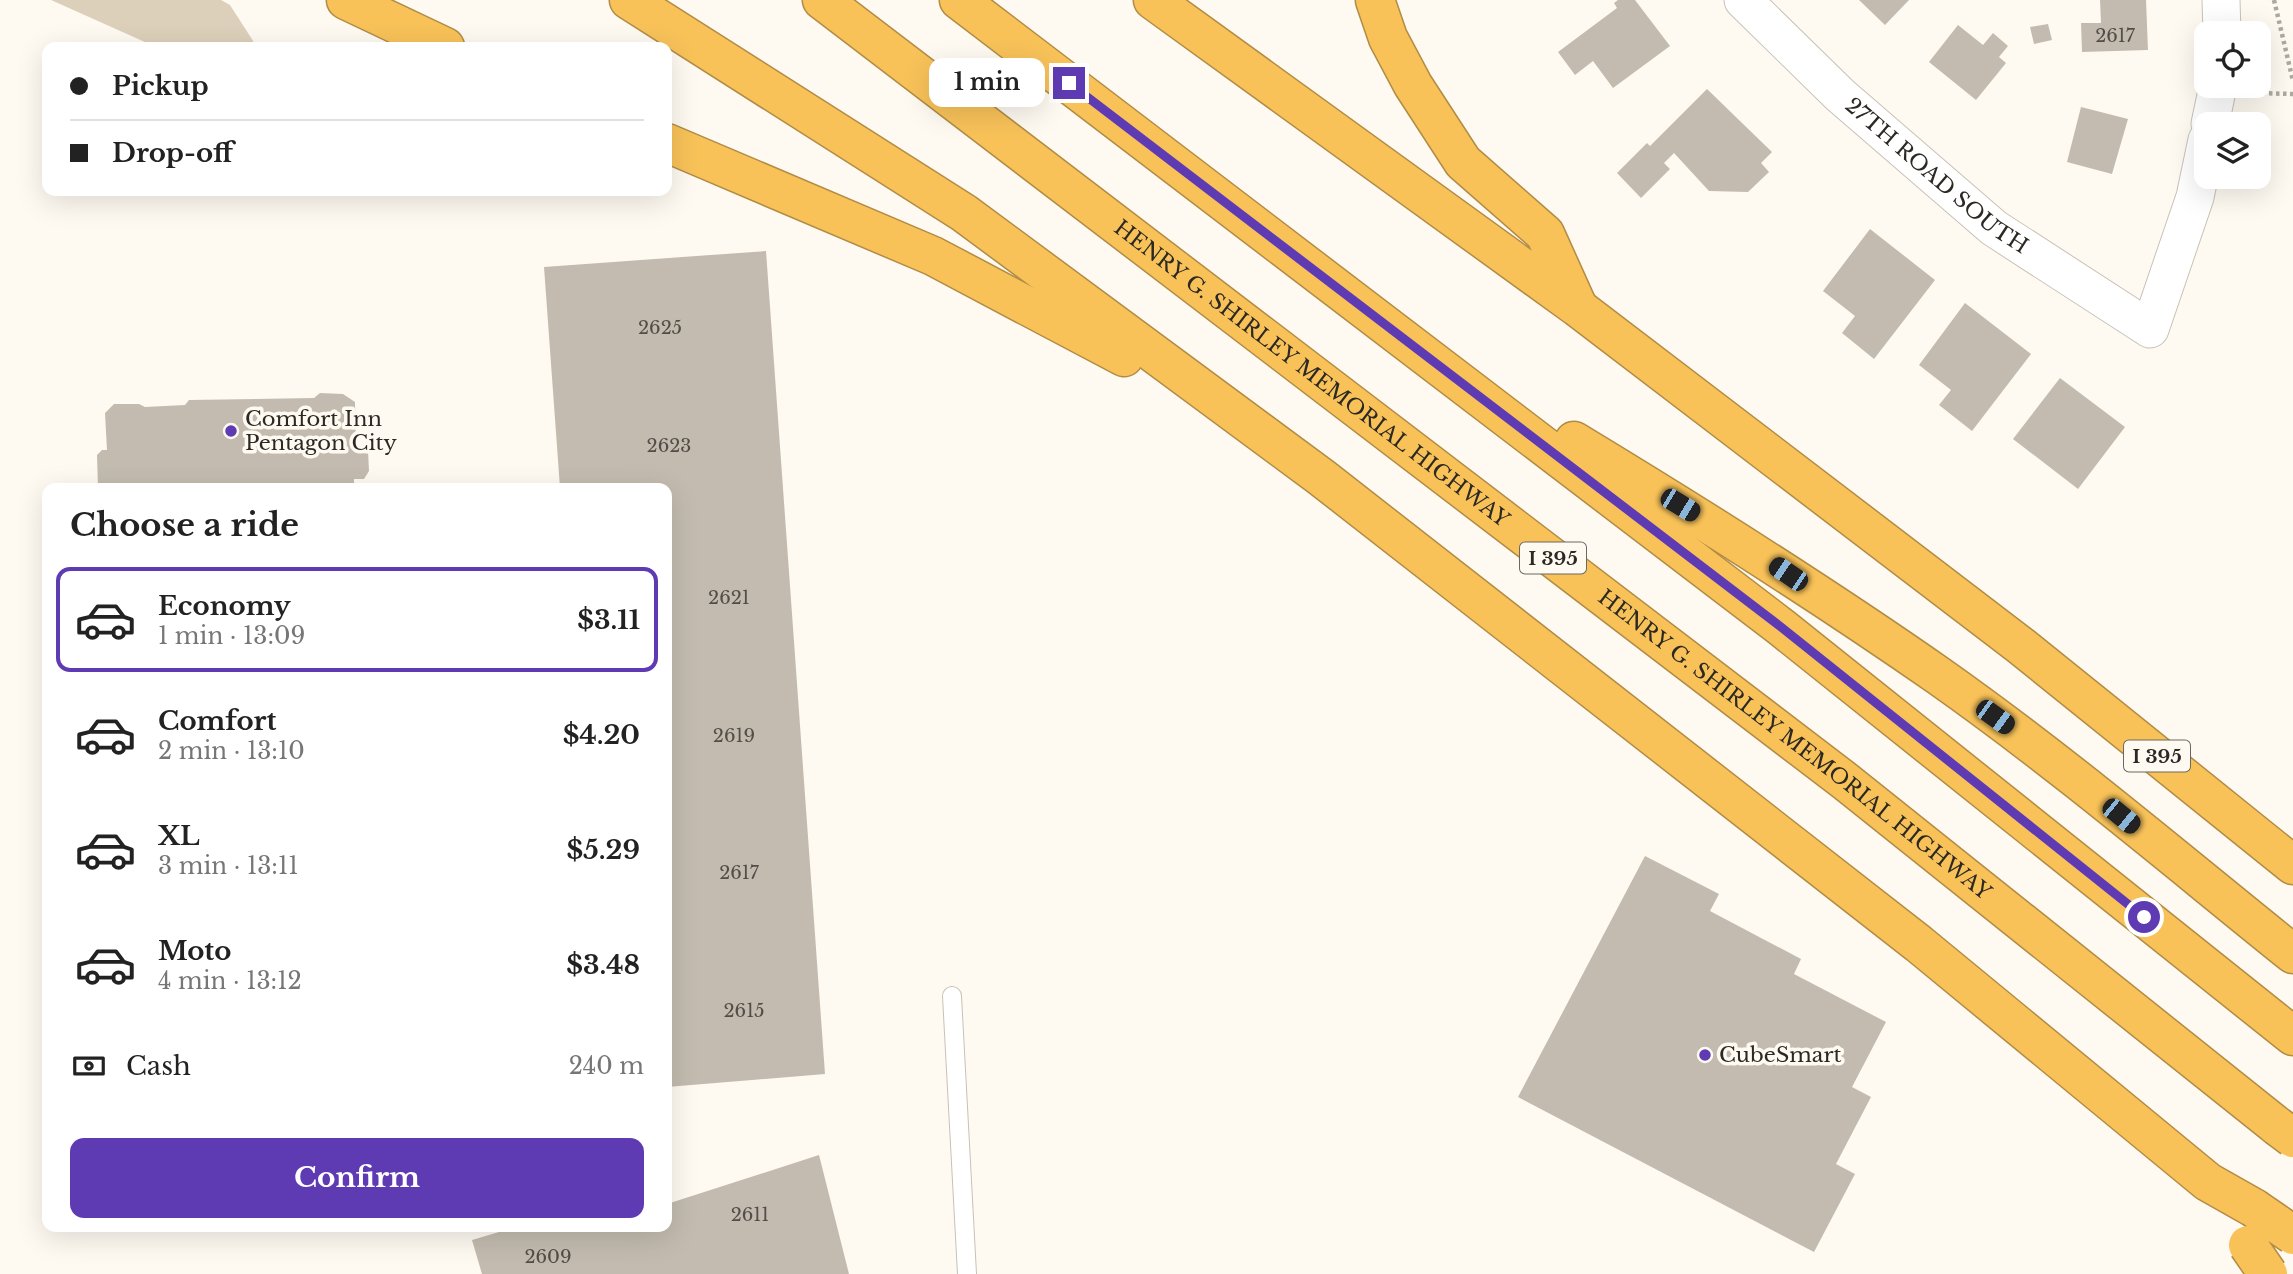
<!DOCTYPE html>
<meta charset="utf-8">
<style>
body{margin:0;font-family:"Libre Baskerville",serif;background:#f6f6f6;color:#222;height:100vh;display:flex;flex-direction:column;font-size:26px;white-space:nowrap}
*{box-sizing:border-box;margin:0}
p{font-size:23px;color:#767676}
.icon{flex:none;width:38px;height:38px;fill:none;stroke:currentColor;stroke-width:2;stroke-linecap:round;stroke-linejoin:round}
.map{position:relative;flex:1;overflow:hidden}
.drawer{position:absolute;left:42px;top:483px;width:630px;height:749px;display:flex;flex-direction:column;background:#fff;border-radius:14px;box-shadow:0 7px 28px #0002}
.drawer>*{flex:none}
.hud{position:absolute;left:42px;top:42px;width:630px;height:154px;border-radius:14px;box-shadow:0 7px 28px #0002;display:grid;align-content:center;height:154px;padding:0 28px;background:#fff}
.tools{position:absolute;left:2194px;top:21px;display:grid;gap:14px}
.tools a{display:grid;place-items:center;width:77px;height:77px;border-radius:14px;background:#fff;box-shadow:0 7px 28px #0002;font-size:35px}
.end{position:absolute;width:32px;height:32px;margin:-16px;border:9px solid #5f3bb3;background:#fff;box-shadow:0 0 0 4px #fff}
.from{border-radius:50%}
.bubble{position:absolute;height:49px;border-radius:14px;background:#fff;box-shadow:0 7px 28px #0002;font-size:23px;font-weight:700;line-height:49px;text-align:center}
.car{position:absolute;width:21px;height:42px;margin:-21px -10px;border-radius:9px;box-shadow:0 0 5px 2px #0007;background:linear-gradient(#222 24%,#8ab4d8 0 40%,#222 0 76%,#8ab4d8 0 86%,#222 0)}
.hud b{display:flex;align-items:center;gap:24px;height:66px;font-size:26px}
.hud b+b{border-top:2px solid #e0e0e0}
.hud i{width:18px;height:18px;background:#222}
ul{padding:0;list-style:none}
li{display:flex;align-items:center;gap:21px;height:105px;margin:0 14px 10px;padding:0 14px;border:4px solid transparent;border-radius:14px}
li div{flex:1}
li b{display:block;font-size:26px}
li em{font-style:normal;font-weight:700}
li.on{border-color:#5f3bb3}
li>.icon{width:63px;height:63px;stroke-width:1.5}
h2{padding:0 28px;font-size:32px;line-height:84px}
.pay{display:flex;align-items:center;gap:18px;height:77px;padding:0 28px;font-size:26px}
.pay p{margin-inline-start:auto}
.cta{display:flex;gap:14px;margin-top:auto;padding:14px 28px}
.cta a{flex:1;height:80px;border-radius:14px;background:#5f3bb3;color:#fff;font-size:28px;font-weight:700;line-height:80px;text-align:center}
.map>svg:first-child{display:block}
.green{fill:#ddd0ba}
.building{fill:#c3bbaf}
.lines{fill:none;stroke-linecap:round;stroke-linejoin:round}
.service-casing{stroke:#c9c1b5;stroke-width:20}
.minor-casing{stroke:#c9c1b5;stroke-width:39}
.motorway-casing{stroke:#b18c46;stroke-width:41}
.path{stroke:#ada9a2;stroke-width:4.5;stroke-dasharray:3.5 3.5;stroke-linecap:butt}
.service{stroke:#fff;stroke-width:18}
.minor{stroke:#fff;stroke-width:37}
.motorway{stroke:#f8c259;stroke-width:38}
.motorway-bridge-casing{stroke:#b18c46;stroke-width:41;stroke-linecap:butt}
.motorway-bridge{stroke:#f8c259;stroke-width:38}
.route{stroke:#5f3bb3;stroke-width:9}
.poi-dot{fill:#5f3bb3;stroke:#fefaf2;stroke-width:2.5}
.labels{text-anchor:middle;stroke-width:7;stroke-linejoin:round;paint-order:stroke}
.number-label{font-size:18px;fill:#524e47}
.shield{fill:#fefaf2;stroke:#6b6862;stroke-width:2}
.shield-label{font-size:19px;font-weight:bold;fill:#2c2924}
.street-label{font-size:21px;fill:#2c2924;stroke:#fefaf2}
.poi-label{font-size:21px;fill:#2c2924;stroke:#fefaf2;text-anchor:start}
</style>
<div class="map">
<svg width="2293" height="1274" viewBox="0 0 2293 1274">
<rect width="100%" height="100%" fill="#fefaf2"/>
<path class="green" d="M51,0H221L230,5L257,47H156Z"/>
<path class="building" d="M1618,0H1635L1670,46L1613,88L1593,61L1575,75L1558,52L1617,8L1614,3Z
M1859,0H1909L1885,25Z
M2100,0H2146L2148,50L2082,52L2081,23H2101Z
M2048,24L2052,40L2034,44L2030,27Z
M1958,25L1983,45L1993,33L2008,46L1999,57L2006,63L1976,100L1929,62Z
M1707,89L1772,152L1761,163L1769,172L1748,192L1709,191L1674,153L1664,163L1670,169L1641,198L1617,173L1647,143L1650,146Z
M2081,107L2128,119L2112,174L2067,162Z
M1870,229L1935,280L1874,359L1842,333L1855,316L1823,291Z
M766,251L825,1074L667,1087V488H560L544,267Z
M1965,303L2031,354L1972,431L1939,405L1951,390L1919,365Z
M2060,378L2125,427L2078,489L2013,439Z
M320,393L343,394L355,402L356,450H368L369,471L364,479H354V488H98L97,455L102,450H107L105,413L114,404H139L145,407L185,405L189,400L314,398Z
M1645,856L1719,894L1710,911L1801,959L1794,974L1886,1022L1852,1087L1871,1097L1836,1164L1855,1174L1814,1252L1518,1097Z
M819,1155L849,1274H482L472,1240L516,1227H667V1204Z"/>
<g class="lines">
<g class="service-casing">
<path id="service" d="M952,996L967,1274"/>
</g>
<g class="minor-casing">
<g id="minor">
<path id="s1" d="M1743,0L1840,95L1994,228L2150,329L2195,197L2207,140"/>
<path d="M2221,0L2222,33"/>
<path d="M2210,124L2218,86"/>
</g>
</g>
<g class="motorway-casing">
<g id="motorway">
<path d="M346,0L445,47"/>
<path d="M629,0L964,213L1321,477L1919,944L2208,1182L2254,1208"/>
<path id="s2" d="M822,0L1845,781L2277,1126"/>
<path d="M959,0L1781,627L2293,1036"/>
<path d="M1153,0L1577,307L2021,646L2293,865"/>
<path d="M1375,0L1388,38L1413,85L1463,162L1545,234L1577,305"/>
<path d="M667,143L933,256L1124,357"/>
<path d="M1574,441C1698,516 1820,593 1939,676C2061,762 2176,860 2293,954"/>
</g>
</g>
<path class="path" d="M2274,0L2293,81
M2255,93L2293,94"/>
<use href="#service" class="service"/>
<use href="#minor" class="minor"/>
<use href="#motorway" class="motorway"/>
<g class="motorway-bridge-casing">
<path id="motorway-bridge" d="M2277,1126L2293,1138
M2254,1208L2293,1235
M2248,1245L2268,1274"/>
</g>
<use href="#motorway-bridge" class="motorway-bridge"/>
</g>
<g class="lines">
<path class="route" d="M1069,83L1781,627L2144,917"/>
</g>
<g class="poi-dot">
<circle cx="231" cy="431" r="7"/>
<circle cx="1705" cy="1055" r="7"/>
</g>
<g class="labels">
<g class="number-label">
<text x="2115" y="42">2617</text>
<text x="660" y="334">2625</text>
<text x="669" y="452">2623</text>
<text x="729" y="604">2621</text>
<text x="734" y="742">2619</text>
<text x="739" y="879">2617</text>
<text x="744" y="1017">2615</text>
<text x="750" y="1221">2611</text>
<text x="548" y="1263">2609</text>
</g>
<g class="shield">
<rect x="1520" y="542.5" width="66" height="31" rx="5"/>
<rect x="2124" y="740.5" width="66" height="31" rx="5"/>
</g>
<g class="shield-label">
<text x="1553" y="565">I 395</text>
<text x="2157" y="763">I 395</text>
</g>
<g class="street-label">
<text dy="7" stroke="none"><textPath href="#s1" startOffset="262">27TH ROAD SOUTH</textPath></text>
<text dy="7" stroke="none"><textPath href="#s2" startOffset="616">HENRY G. SHIRLEY MEMORIAL HIGHWAY</textPath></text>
<text dy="7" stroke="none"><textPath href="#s2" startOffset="1225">HENRY G. SHIRLEY MEMORIAL HIGHWAY</textPath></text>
</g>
<g class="poi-label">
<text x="245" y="426">Comfort Inn<tspan x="245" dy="24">Pentagon City</tspan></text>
<text x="1719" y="1062">CubeSmart</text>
</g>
</g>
</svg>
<div class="tools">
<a><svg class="icon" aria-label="locate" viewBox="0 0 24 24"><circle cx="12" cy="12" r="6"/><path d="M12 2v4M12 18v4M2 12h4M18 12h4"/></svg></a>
<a><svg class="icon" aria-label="layers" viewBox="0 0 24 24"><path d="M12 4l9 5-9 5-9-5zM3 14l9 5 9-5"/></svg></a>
</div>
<i class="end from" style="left:2144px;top:917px"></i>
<i class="end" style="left:1069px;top:83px"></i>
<div class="bubble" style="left:929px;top:58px;width:116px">1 min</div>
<i class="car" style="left:1680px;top:505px;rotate:121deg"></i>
<i class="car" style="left:1788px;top:574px;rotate:304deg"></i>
<i class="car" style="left:1995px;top:717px;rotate:126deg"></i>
<i class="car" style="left:2121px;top:816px;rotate:129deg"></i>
<div class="hud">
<b><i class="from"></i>Pickup</b>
<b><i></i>Drop-off</b>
</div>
<section class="drawer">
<h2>Choose a ride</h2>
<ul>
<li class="on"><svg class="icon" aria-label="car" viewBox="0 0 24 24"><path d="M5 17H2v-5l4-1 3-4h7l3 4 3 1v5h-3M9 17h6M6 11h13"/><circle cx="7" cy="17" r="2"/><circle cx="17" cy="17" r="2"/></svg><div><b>Economy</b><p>1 min · 13:09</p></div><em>$3.11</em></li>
<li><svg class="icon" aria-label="car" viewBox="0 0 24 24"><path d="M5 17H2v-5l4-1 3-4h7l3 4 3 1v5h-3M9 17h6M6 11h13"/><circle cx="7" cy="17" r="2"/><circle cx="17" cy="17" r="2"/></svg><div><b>Comfort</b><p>2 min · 13:10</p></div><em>$4.20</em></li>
<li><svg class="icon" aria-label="car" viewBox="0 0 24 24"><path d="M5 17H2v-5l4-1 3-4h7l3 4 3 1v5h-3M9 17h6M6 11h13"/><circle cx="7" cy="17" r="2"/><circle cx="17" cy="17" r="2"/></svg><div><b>XL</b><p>3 min · 13:11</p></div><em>$5.29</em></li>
<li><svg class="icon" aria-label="car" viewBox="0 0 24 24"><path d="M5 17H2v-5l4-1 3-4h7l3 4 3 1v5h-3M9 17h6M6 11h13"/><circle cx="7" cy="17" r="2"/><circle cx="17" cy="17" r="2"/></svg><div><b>Moto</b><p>4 min · 13:12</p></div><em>$3.48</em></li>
</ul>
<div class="pay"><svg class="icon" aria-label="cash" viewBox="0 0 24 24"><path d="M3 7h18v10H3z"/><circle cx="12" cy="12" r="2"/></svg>Cash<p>240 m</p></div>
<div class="cta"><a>Confirm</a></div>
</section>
</div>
